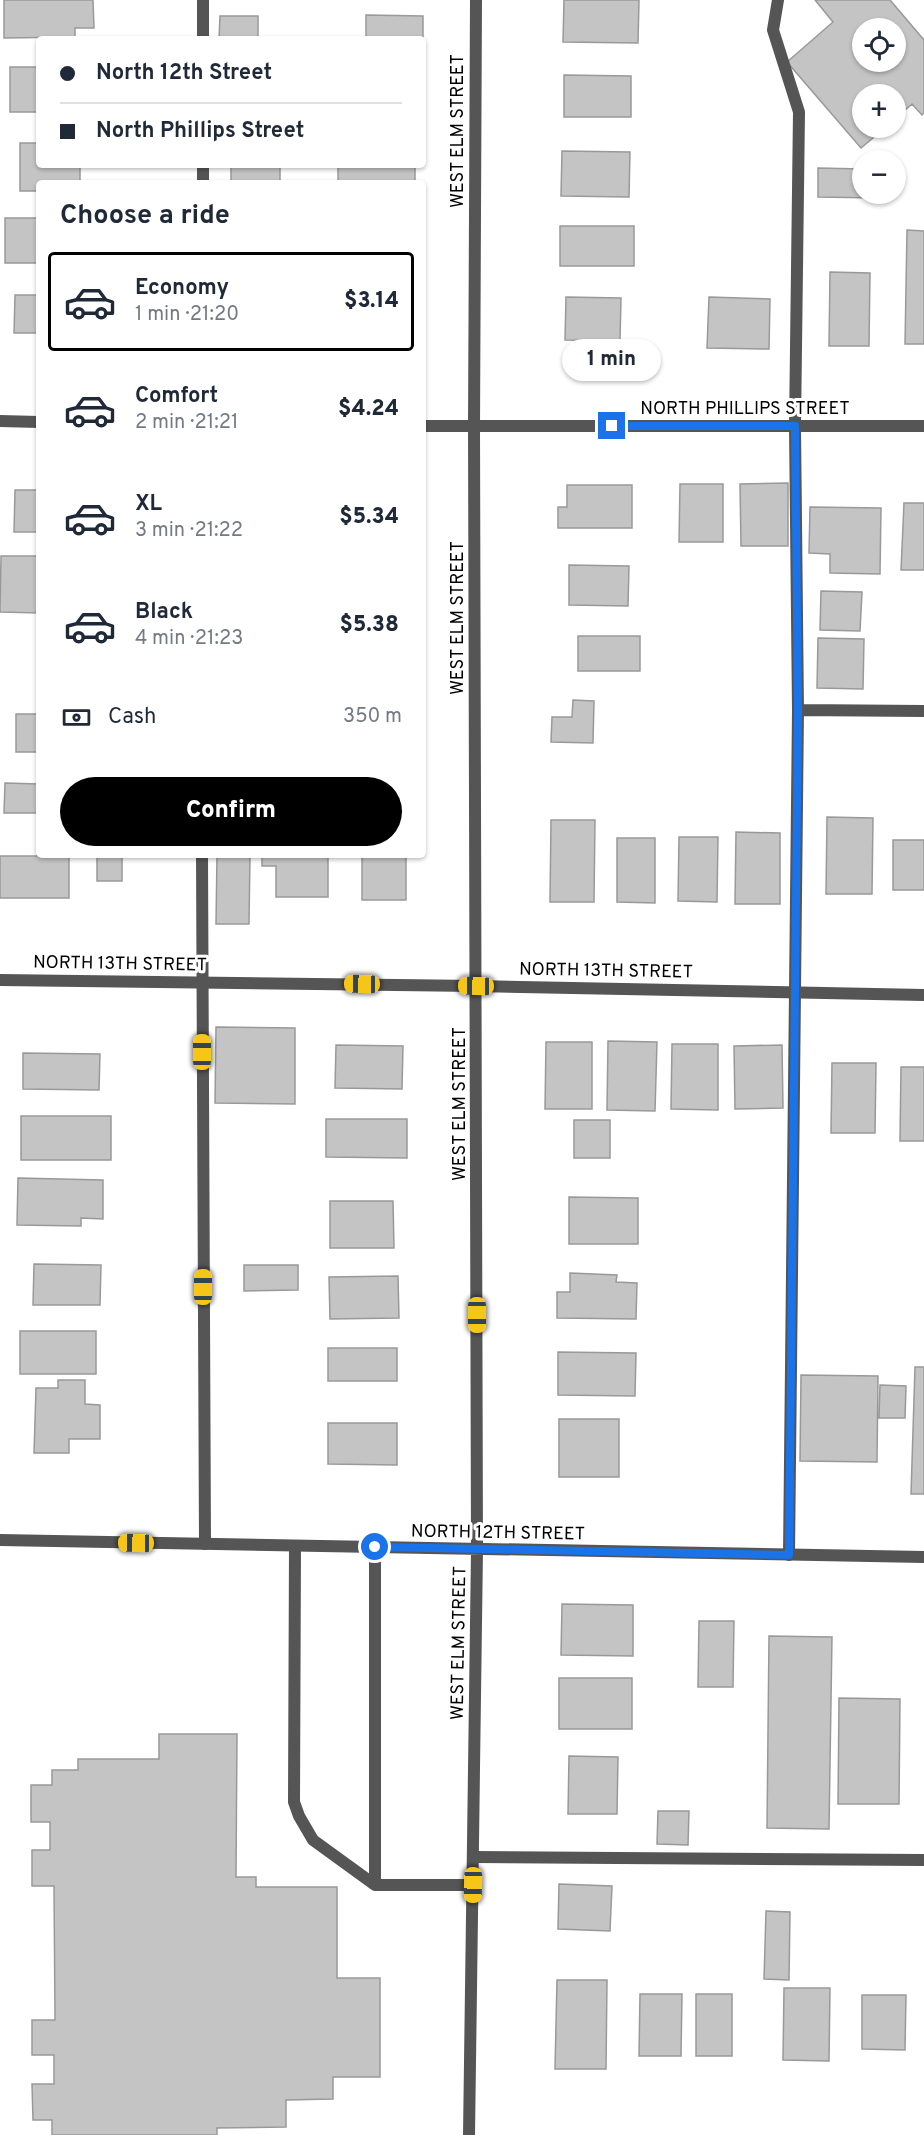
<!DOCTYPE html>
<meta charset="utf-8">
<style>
body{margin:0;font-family:Overpass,sans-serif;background:#f6f6f7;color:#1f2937;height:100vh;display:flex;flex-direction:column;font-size:22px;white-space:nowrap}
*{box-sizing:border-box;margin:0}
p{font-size:20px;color:#747a83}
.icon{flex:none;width:33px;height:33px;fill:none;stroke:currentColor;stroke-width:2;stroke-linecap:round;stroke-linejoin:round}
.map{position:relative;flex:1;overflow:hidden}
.details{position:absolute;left:36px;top:180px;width:390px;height:678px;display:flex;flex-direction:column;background:#fff;border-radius:6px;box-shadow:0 2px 4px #0004}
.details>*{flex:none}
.guide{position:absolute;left:36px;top:36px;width:390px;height:132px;border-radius:6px;box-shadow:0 2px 4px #0004;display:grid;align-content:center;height:132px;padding:0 24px;background:#fff}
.buttons{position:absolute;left:852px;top:18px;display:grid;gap:12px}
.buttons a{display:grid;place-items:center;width:54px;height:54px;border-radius:50%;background:#fff;box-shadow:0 2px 4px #0004;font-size:30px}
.end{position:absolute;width:27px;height:27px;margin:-14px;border:8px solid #1a73e8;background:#fff;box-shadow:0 0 0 3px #fff}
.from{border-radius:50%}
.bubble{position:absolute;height:42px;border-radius:21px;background:#fff;box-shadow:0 2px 4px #0004;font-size:20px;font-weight:800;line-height:42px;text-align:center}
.car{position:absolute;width:18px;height:36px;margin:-18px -9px;border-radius:8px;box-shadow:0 0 4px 2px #0007;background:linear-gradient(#f5c518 24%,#345 0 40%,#f5c518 0 76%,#345 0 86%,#f5c518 0)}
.guide b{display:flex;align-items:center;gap:21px;height:57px;font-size:22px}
.guide b+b{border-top:2px solid #e0e1e3}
.guide i{width:15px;height:15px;background:#1f2937}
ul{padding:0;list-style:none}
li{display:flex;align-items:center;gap:18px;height:99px;margin:0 12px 9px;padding:0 12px;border:3px solid transparent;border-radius:6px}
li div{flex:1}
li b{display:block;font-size:22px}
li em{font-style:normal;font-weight:800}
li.active{border-color:#000}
li>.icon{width:54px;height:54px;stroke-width:1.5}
h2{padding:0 24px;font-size:27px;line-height:72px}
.pay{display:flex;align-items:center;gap:15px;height:66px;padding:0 24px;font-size:22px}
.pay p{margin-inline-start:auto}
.primary-button{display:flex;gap:12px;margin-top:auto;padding:12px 24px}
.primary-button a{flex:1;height:69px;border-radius:36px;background:#000;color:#fff;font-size:24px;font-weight:800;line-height:69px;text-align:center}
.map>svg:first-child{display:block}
.building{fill:#c4c4c4;stroke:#999;stroke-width:1.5;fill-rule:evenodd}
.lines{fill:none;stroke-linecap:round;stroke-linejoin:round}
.service{stroke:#555;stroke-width:12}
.minor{stroke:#555;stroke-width:12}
.route{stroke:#1a73e8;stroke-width:8}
.labels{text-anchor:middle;stroke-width:6;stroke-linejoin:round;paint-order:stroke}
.street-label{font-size:18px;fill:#000;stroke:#fff}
</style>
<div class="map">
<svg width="924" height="2135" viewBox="0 0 924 2135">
<rect width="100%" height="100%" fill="#fff"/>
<path class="building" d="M4,0H93L94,28H75V37L4,38Z
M564,0H639L638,43L563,42Z
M815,0H890L924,40V113L922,115L912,104L896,118V94H862V128H885L861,148L787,62L833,22ZM862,28H896V62H862Z
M366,15L423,16V49V39H366Z
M220,16H258V39H219Z
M10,67H39V112H10Z
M564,75L631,76V117H564Z
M20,143H39V165H80V183H39V191H20Z
M562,151L630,152L629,197L561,196Z
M338,165H415V183H338Z
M231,167H280V183H231Z
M818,168L862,169V194H878V198L818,197Z
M5,218H39V263H5Z
M560,226H634V266H560Z
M907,230L924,231V344H905Z
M830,272L870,273L869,346H829Z
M15,295H39V333H14Z
M566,297L621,298L620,341L565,340Z
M709,297L770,299L769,349L707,348Z
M788,483V546H741L740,484Z
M680,484H723V542H679Z
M567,485H632V528H558V507H567Z
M15,490H39V532H14Z
M904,503H924V570H901Z
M810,507L881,508L880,574L830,573V554L809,553Z
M1,556H39V613L0,612Z
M569,565L629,566L628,606L569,605Z
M821,591L862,592L860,631L820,630Z
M578,636H640V671H578Z
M818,638L864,639L863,689L817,688Z
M573,700L594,701L593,743L551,742L552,717H572Z
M16,714H39V752H16Z
M5,783L39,784V813H4Z
M827,817L873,818L872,894H826Z
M551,820H595L594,902H550Z
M736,832L780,833V904H735Z
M679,837H718L717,902L678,901Z
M617,838H655V903L617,902Z
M893,840H924V890H893Z
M97,855H122V881H97Z
M217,855H250L249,924H216Z
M262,855H328V897H276V866H262Z
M362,855H406V900H362Z
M0,856H69V898H0Z
M216,1027L295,1028V1104L215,1103Z
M608,1041L657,1042L655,1111L607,1110Z
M546,1042H592V1109H545Z
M672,1044H718V1110L671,1109Z
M336,1045L403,1046L402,1089L335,1088Z
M782,1045L783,1108L735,1109L734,1046Z
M23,1053L100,1054L99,1090L23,1089Z
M832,1063H876L875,1133H831Z
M901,1067H924V1141H900Z
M21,1116H111V1160H21Z
M326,1119H407V1158L326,1157Z
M574,1120H610V1158H574Z
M18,1178L103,1180V1219L81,1218V1226L17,1225Z
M569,1197L638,1198V1244H569Z
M330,1201H393L394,1248H330Z
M34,1264L101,1265L100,1305H33Z
M244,1265H298V1290L244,1291Z
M570,1273L617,1275L616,1282L637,1283L636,1319L557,1318V1292H570Z
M398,1276L399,1318L330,1319L329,1277Z
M20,1331H96V1374H20Z
M328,1348H397V1381H328Z
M558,1352L636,1353L635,1396L558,1395Z
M915,1367H924V1494H911Z
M801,1375L878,1376L877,1462L800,1461Z
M58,1380H85V1404L100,1405V1439H69V1453H34L36,1388H58Z
M880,1385L906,1386L905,1418H879Z
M559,1419H619V1477H559Z
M328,1423H397V1465L328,1464Z
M562,1604L633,1605V1656L561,1655Z
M699,1621H734L733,1687H698Z
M769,1636L832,1637L829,1829L767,1828Z
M559,1678H632V1729H559Z
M839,1698L900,1699L899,1804H838Z
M159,1734H237L236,1877H256V1887H337V1978H380V2077H333V2099L286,2100V2127L217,2128V2135H52V2120H33L32,2084H54V2055H32V2020H55L54,1886H32V1850H50V1822H31V1785H52V1770H78V1759H159Z
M569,1756L618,1757L617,1814H568Z
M658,1811H689L688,1845L657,1844Z
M559,1884L612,1886L610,1931L558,1929Z
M766,1911L790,1912L789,1980L764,1979Z
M557,1980H607L606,2069H555Z
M784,1988H830L829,2061L783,2060Z
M640,1994H682L681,2056H639Z
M696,1994H732V2056H696Z
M862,1995H906L905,2050L862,2049Z"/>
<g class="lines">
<path class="service" d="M778,0L773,30L799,112L795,426L798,710L789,1555
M203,39V0
M203,183V165
M798,710L924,711
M202,855L205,1544
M295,1546L294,1802L299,1816L313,1840L375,1885H473
M375,1547V1885
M473,1857L924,1860"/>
<path class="minor" d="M0,421L39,422
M423,426H924
M0,980L476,986L924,995
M0,1540L924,1557
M469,2135L477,1550L474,427L476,0"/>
</g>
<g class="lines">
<path class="route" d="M375,1547L789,1555L798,710L795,426H612"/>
</g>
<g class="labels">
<g class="street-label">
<text transform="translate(457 131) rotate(-90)" y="6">WEST ELM STREET</text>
<text x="745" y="414">NORTH PHILLIPS STREET</text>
<text transform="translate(457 618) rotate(-90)" y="6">WEST ELM STREET</text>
<text transform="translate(120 963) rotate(1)" y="6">NORTH 13TH STREET</text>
<text transform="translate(606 970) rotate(1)" y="6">NORTH 13TH STREET</text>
<text transform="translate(459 1104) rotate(-90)" y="6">WEST ELM STREET</text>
<text transform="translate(498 1532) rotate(1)" y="6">NORTH 12TH STREET</text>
<text transform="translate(458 1643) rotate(-89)" y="6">WEST ELM STREET</text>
</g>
</g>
</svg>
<div class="buttons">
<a><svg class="icon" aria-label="locate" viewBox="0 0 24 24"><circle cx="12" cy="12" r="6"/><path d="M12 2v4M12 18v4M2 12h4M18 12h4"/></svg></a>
<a>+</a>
<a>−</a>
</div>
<i class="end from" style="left:375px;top:1547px"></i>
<i class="end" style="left:612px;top:426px"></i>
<div class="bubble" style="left:562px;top:339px;width:99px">1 min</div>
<i class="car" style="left:362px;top:984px;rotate:271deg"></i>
<i class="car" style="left:476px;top:986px;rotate:271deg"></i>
<i class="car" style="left:202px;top:1052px;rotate:0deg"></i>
<i class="car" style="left:203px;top:1287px;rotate:0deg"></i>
<i class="car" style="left:477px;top:1315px;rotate:180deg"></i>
<i class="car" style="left:136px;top:1543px;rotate:271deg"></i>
<i class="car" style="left:473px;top:1885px;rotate:181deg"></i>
<div class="guide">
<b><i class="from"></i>North 12th Street</b>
<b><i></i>North Phillips Street</b>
</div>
<section class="details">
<h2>Choose a ride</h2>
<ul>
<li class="active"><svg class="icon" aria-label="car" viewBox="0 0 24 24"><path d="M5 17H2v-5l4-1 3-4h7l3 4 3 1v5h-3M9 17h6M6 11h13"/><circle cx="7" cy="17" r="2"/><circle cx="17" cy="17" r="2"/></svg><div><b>Economy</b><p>1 min · 21:20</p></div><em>$3.14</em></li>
<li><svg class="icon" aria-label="car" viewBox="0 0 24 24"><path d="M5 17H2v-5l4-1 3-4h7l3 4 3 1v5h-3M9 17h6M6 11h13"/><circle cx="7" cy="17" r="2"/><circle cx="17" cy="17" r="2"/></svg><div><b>Comfort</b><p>2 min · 21:21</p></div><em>$4.24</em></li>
<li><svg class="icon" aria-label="car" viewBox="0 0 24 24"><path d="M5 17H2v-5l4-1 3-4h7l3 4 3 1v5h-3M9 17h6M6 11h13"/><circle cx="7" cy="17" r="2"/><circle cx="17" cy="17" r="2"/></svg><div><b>XL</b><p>3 min · 21:22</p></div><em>$5.34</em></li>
<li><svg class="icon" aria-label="car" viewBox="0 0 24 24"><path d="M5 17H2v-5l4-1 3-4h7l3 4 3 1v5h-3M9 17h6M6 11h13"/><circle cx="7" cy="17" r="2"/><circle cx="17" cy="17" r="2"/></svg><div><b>Black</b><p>4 min · 21:23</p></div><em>$5.38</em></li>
</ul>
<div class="pay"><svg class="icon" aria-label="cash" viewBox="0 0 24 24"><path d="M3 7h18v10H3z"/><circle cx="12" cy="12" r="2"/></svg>Cash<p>350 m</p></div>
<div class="primary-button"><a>Confirm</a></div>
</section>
</div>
